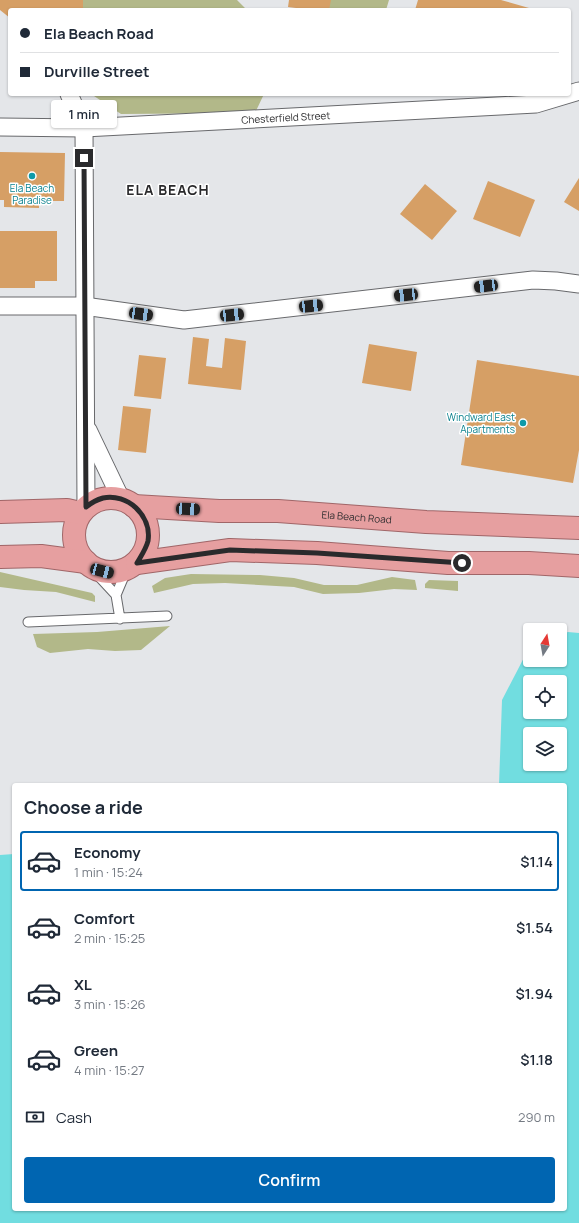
<!DOCTYPE html>
<meta charset="utf-8">
<style>
body{margin:0;font-family:Manrope,sans-serif;background:#f2f2f3;color:#1f2937;height:100vh;display:flex;flex-direction:column;font-size:15px;white-space:nowrap}
*{box-sizing:border-box;margin:0}
p{font-size:13px;color:#747a83}
.icon{flex:none;width:22px;height:22px;fill:none;stroke:currentColor;stroke-width:2;stroke-linecap:round;stroke-linejoin:round}
.map{position:relative;flex:1;overflow:hidden}
.panel{position:absolute;left:12px;top:783px;width:555px;height:428px;display:flex;flex-direction:column;background:#fff;border-radius:4px;box-shadow:0 1px 3px #0004}
.panel>*{flex:none}
.banner{position:absolute;left:8px;top:8px;width:563px;height:88px;border-radius:4px;box-shadow:0 1px 3px #0004;display:grid;align-content:center;height:88px;padding:0 12px;background:#fff}
.needle{width:26px;rotate:11deg}
.tools{position:absolute;left:523px;top:623px;display:grid;gap:8px}
.tools a{display:grid;place-items:center;width:44px;height:44px;border-radius:4px;background:#fff;box-shadow:0 1px 3px #0004;font-size:20px}
.end{position:absolute;width:18px;height:18px;margin:-9px;border:5px solid #2a2a2c;background:#fff;box-shadow:0 0 0 2px #fff}
.from{border-radius:50%}
.bubble{position:absolute;height:28px;border-radius:4px;background:#fff;box-shadow:0 1px 3px #0004;font-size:13px;font-weight:600;line-height:28px;text-align:center}
.car{position:absolute;width:12px;height:24px;margin:-12px -6px;border-radius:5px;box-shadow:0 0 3px 1px #0007;background:linear-gradient(#222 24%,#8ab4d8 0 40%,#222 0 76%,#8ab4d8 0 86%,#222 0)}
.banner b{display:flex;align-items:center;gap:14px;height:38px;font-size:15px}
.banner b+b{border-top:1px solid #e0e1e3}
.banner i{width:10px;height:10px;background:#1f2937}
ul{padding:0;list-style:none}
li{display:flex;align-items:center;gap:12px;height:60px;margin:0 8px 6px;padding:0 4px;border:2px solid transparent;border-radius:4px}
li div{flex:1}
li b{display:block;font-size:15px}
li em{font-style:normal;font-weight:600}
li.active{border-color:#0065b1}
li>.icon{width:36px;height:36px;stroke-width:1.5}
h2{padding:0 12px;font-size:18px;line-height:48px}
.pay{display:flex;align-items:center;gap:10px;height:44px;padding:0 12px;font-size:15px}
.pay p{margin-inline-start:auto}
.action{display:flex;gap:8px;margin-top:auto;padding:8px 12px}
.action a{flex:1;height:46px;border-radius:4px;background:#0065b1;color:#fff;font-size:16px;font-weight:600;line-height:46px;text-align:center}
.map>svg:first-child{display:block}
.green{fill:#b2b889}
.water{fill:#71dde0;fill-rule:evenodd}
.building{fill:#d69f65}
.lines{fill:none;stroke-linecap:round;stroke-linejoin:round}
.service-casing{stroke:#68696c;stroke-width:11}
.minor-casing{stroke:#68696c;stroke-width:19}
.trunk-casing{stroke:#a06668;stroke-width:24}
.service{stroke:#fff;stroke-width:9}
.minor{stroke:#fff;stroke-width:17}
.trunk{stroke:#e69fa0;stroke-width:22}
.route{stroke:#2a2a2c;stroke-width:5}
.culture-dot{fill:#0f9aa8;stroke:#fff;stroke-width:1.5}
.labels{text-anchor:middle;stroke-width:3;stroke-linejoin:round;paint-order:stroke}
.street-label{font-size:10px;fill:#2a2a2c;stroke:#fff}
.culture-label{font-size:10px;fill:#0d838f;stroke:#fff}
.district-label{font-size:14px;font-weight:bold;letter-spacing:1px;fill:#2a2a2c;stroke:#fff}
</style>
<div class="map">
<svg width="579" height="1223" viewBox="0 0 579 1223">
<rect width="100%" height="100%" fill="#e4e6e9"/>
<path class="green" d="M73,0H237L247,10H77Z
M293,0H389L386,10H306Z
M91,94H264L255,113L121,114Z
M0,572L92,593L95,596V602L56,592L24,590L0,587Z
M191,574L260,575L294,578L324,585H357L392,577L415,580L417,590L394,589L359,593L323,594L294,587L225,583L193,584L154,593L152,586L165,578Z
M429,580L458,581V591L425,588V584Z
M170,626L141,650L115,651L88,649L50,653L37,647L33,634L97,632Z"/>
<path class="water" d="M568,632L579,633V1223H0V855L14,854V1209H565V785H499L502,700L530,646V660H560V635ZM530,682H560V712H530ZM530,734H560V764H530Z"/>
<path class="building" d="M0,0H83V10H10V18L0,10Z
M289,0H331L329,10H312L288,7Z
M418,0H501L536,10H415Z
M0,152L65,153L64,201H39V208L4,207V200H0Z
M579,178V211L564,202Z
M488,181L535,200L520,237L473,219Z
M425,184L457,211L432,240L400,214Z
M0,231H57V281H35V288H0Z
M193,337L209,339L206,366L222,368L225,338L246,341L241,390L188,384Z
M369,344L417,352L411,391L362,383Z
M139,355L166,358L161,399L134,396Z
M477,360L579,376V450L573,483L461,465Z
M123,406L151,409L146,453L118,450Z"/>
<g class="lines">
<g class="service-casing">
<path id="service" d="M91,568L116,595L120,619
M116,595L127,569
M28,622L167,616"/>
</g>
<g class="minor-casing">
<g id="minor">
<path d="M69,94L84,128L86,507"/>
<path id="s1" d="M0,127L84,128L536,104L579,91"/>
<path d="M0,306H84L184,320L533,280L556,281L579,284"/>
<path d="M88,430L121,499"/>
</g>
</g>
<g class="trunk-casing">
<g id="trunk">
<circle cx="111" cy="535" r="37"/>
<path id="s2" d="M134,506L219,511H278L426,522L579,528"/>
<path d="M0,512L67,510L80,513"/>
<path d="M0,557L41,556L86,562"/>
<path d="M137,563L230,550L317,553L448,563H529L579,566"/>
</g>
</g>
<use href="#service" class="service"/>
<use href="#minor" class="minor"/>
<use href="#trunk" class="trunk"/>
</g>
<g class="lines">
<path class="route" d="M84,158L86,507C91,503 96,500 103,498C127,493 152,515 148,541C146,549 141,556 137,563L230,550L317,553L462,563"/>
</g>
<g class="culture-dot">
<circle cx="32" cy="176" r="4"/>
<circle cx="523" cy="423" r="4"/>
</g>
<g class="labels">
<g class="street-label">
<text dy="4" stroke="none"><textPath href="#s1" startOffset="286">Chesterfield Street</textPath></text>
<text dy="4" stroke="none"><textPath href="#s2" startOffset="223">Ela Beach Road</textPath></text>
</g>
<g class="culture-label">
<text x="32" y="192">Ela Beach<tspan x="32" dy="12">Paradise</tspan></text>
<text x="515" y="421" text-anchor="end">Windward East<tspan x="515" dy="12">Apartments</tspan></text>
</g>
<g class="district-label">
<text x="168" y="195">ELA BEACH</text>
</g>
</g>
</svg>
<div class="tools">
<a><svg class="needle" viewBox="-14 -14 28 28"><path d="M0-13l5 13h-10z" fill="#e53935"/><path d="M0 13l5-13h-10z" fill="#747a83"/></svg></a>
<a><svg class="icon" aria-label="locate" viewBox="0 0 24 24"><circle cx="12" cy="12" r="6"/><path d="M12 2v4M12 18v4M2 12h4M18 12h4"/></svg></a>
<a><svg class="icon" aria-label="layers" viewBox="0 0 24 24"><path d="M12 4l9 5-9 5-9-5zM3 14l9 5 9-5"/></svg></a>
</div>
<i class="end from" style="left:462px;top:563px"></i>
<i class="end" style="left:84px;top:158px"></i>
<div class="bubble" style="left:51px;top:100px;width:66px">1 min</div>
<i class="car" style="left:486px;top:286px;rotate:263deg"></i>
<i class="car" style="left:406px;top:295px;rotate:264deg"></i>
<i class="car" style="left:311px;top:306px;rotate:84deg"></i>
<i class="car" style="left:141px;top:314px;rotate:98deg"></i>
<i class="car" style="left:232px;top:315px;rotate:84deg"></i>
<i class="car" style="left:188px;top:509px;rotate:93deg"></i>
<i class="car" style="left:102px;top:571px;rotate:105deg"></i>
<div class="banner">
<b><i class="from"></i>Ela Beach Road</b>
<b><i></i>Durville Street</b>
</div>
<section class="panel">
<h2>Choose a ride</h2>
<ul>
<li class="active"><svg class="icon" aria-label="car" viewBox="0 0 24 24"><path d="M5 17H2v-5l4-1 3-4h7l3 4 3 1v5h-3M9 17h6M6 11h13"/><circle cx="7" cy="17" r="2"/><circle cx="17" cy="17" r="2"/></svg><div><b>Economy</b><p>1 min · 15:24</p></div><em>$1.14</em></li>
<li><svg class="icon" aria-label="car" viewBox="0 0 24 24"><path d="M5 17H2v-5l4-1 3-4h7l3 4 3 1v5h-3M9 17h6M6 11h13"/><circle cx="7" cy="17" r="2"/><circle cx="17" cy="17" r="2"/></svg><div><b>Comfort</b><p>2 min · 15:25</p></div><em>$1.54</em></li>
<li><svg class="icon" aria-label="car" viewBox="0 0 24 24"><path d="M5 17H2v-5l4-1 3-4h7l3 4 3 1v5h-3M9 17h6M6 11h13"/><circle cx="7" cy="17" r="2"/><circle cx="17" cy="17" r="2"/></svg><div><b>XL</b><p>3 min · 15:26</p></div><em>$1.94</em></li>
<li><svg class="icon" aria-label="car" viewBox="0 0 24 24"><path d="M5 17H2v-5l4-1 3-4h7l3 4 3 1v5h-3M9 17h6M6 11h13"/><circle cx="7" cy="17" r="2"/><circle cx="17" cy="17" r="2"/></svg><div><b>Green</b><p>4 min · 15:27</p></div><em>$1.18</em></li>
</ul>
<div class="pay"><svg class="icon" aria-label="cash" viewBox="0 0 24 24"><path d="M3 7h18v10H3z"/><circle cx="12" cy="12" r="2"/></svg>Cash<p>290 m</p></div>
<div class="action"><a>Confirm</a></div>
</section>
</div>
